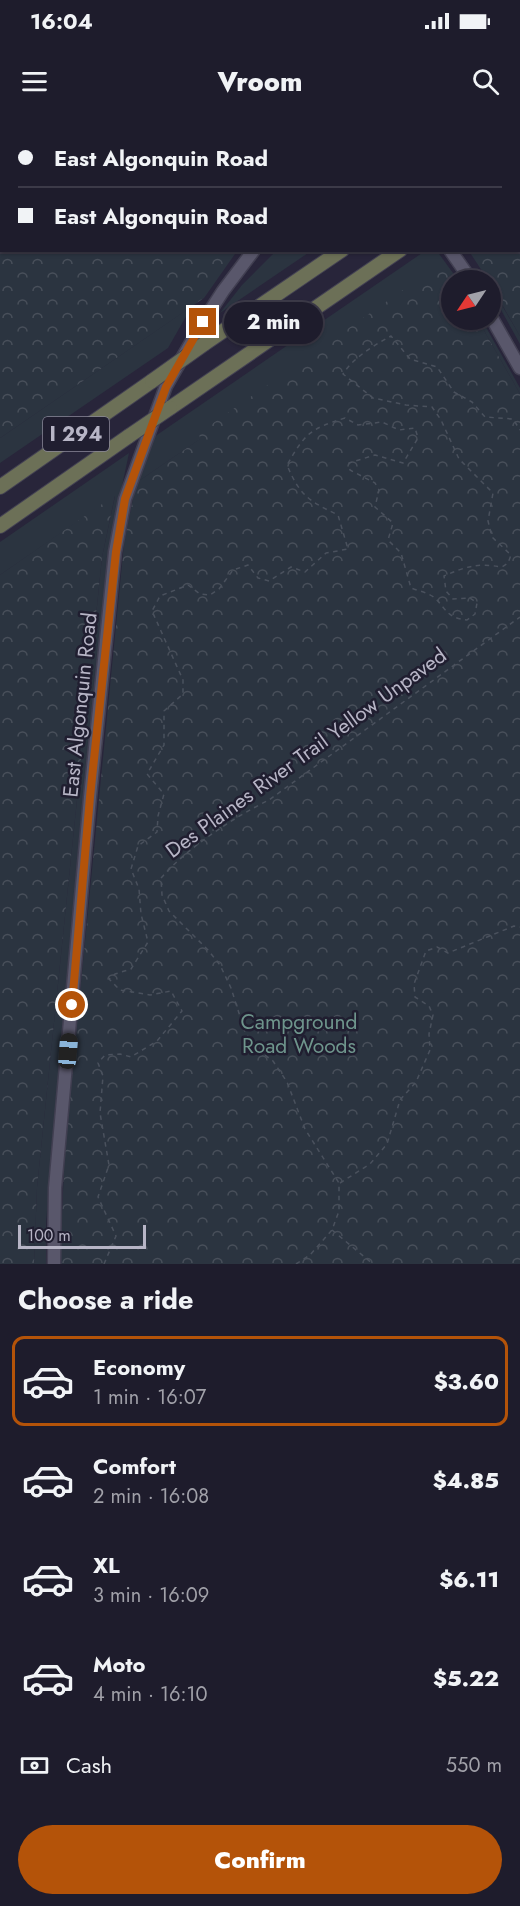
<!DOCTYPE html>
<meta charset="utf-8">
<style>
body{margin:0;font-family:Jost,sans-serif;background:#2b2938;color:#f1f3f6;height:100vh;display:flex;flex-direction:column;font-size:22px;white-space:nowrap}
*{box-sizing:border-box;margin:0}
p{font-size:20px;color:#a1a1a9}
.icon{flex:none;width:33px;height:33px;fill:none;stroke:currentColor;stroke-width:2;stroke-linecap:round;stroke-linejoin:round}
.map{position:relative;height:1144px;overflow:hidden}
.drawer{display:flex;flex-direction:column;background:#1e1c2c;flex:1}
.drawer>*{flex:none}
.banner{position:absolute;left:0px;top:0px;width:520px;height:132px;box-shadow:0 2px 4px #0004,0 0 0 2px #3c3a48;display:grid;align-content:center;height:132px;padding:0 18px;background:#1e1c2c}
.needle{width:39px;rotate:235deg}
.controls{position:absolute;left:441px;top:150px;display:grid;gap:12px}
.controls a{display:grid;place-items:center;width:60px;height:60px;border-radius:50%;background:#1e1c2c;box-shadow:0 2px 4px #0004,0 0 0 2px #3c3a48;font-size:30px}
.scale{position:absolute;left:18px;bottom:15px;width:128px;box-sizing:border-box;padding-left:6px;border:3px solid #b7b5c6;border-top:0;font-size:16px;line-height:21px;white-space:nowrap;color:#b7b5c6;-webkit-text-stroke:4px #201e30;paint-order:stroke}
.end{position:absolute;width:27px;height:27px;margin:-14px;border:8px solid #b45309;background:#fff;box-shadow:0 0 0 3px #fff}
.from{border-radius:50%}
.bubble{position:absolute;height:42px;border-radius:21px;background:#1e1c2c;box-shadow:0 2px 4px #0004,0 0 0 2px #3c3a48;font-size:20px;font-weight:800;line-height:42px;text-align:center}
.car{position:absolute;width:18px;height:36px;margin:-18px -9px;border-radius:8px;box-shadow:0 0 4px 2px #0007;background:linear-gradient(#222 24%,#8ab4d8 0 40%,#222 0 76%,#8ab4d8 0 86%,#222 0)}
.banner b{display:flex;align-items:center;gap:21px;height:57px;font-size:22px}
.banner b+b{border-top:2px solid #3c3a48}
.banner i{width:15px;height:15px;background:#f1f3f6}
ul{padding:0;list-style:none}
li{display:flex;align-items:center;gap:18px;height:90px;margin:0 12px 9px;padding:0 6px;border:3px solid transparent;border-radius:12px}
li div{flex:1}
li b{display:block;font-size:22px}
li em{font-style:normal;font-weight:800}
li.current{border-color:#b45309}
li>.icon{width:54px;height:54px;stroke-width:1.5}
h2{padding:0 18px;font-size:27px;line-height:72px}
.pay{display:flex;align-items:center;gap:15px;height:66px;padding:0 18px;font-size:22px}
.pay p{margin-inline-start:auto}
.cta{display:flex;gap:12px;margin-top:auto;padding:12px 18px}
.cta a{flex:1;height:69px;border-radius:36px;background:#b45309;color:#fff;font-size:24px;font-weight:800;line-height:69px;text-align:center}
.status{display:flex;justify-content:space-between;align-items:center;height:42px;padding:0 30px;background:#1e1c2c;direction:ltr}
.status svg{height:16px;fill:currentColor}
header{display:flex;justify-content:space-between;align-items:center;height:78px;padding:0 18px;background:#1e1c2c;font-size:27px;font-weight:800}
.map>svg:first-child{display:block}
.grass{fill:#2b3440}
.forest{fill:url(#forest-crowns)}
.lines{fill:none;stroke-linecap:round;stroke-linejoin:round}
.stream{stroke:#3f3b60;stroke-width:2}
.major-casing{stroke:#413f51;stroke-width:15}
.highway-casing{stroke:#434153;stroke-width:16}
.path{stroke:#4a515d;stroke-width:1.5;stroke-dasharray:4.5 4.5;stroke-linecap:butt}
.major{stroke:#59576b;stroke-width:12}
.highway{stroke:#6c7057;stroke-width:14}
.highway-bridge-casing{stroke:#434153;stroke-width:16;stroke-linecap:butt}
.highway-bridge{stroke:#6c7057;stroke-width:14}
.route{stroke:#b45309;stroke-width:8}
.labels{text-anchor:middle;stroke-width:5;stroke-linejoin:round;paint-order:stroke}
.shield{fill:#201e30;stroke:#8a8899;stroke-width:1.5}
.shield-label{font-size:20px;font-weight:bold;fill:#b7b5c6}
.street-label{font-size:21px;fill:#b7b5c6;stroke:#201e30}
.park-label{font-size:21px;fill:#6e958c;stroke:#201e30}
</style>
<div class="status"><b>16:04</b><svg viewBox="0 0 49 12"><path d="M0 12V9h3v3zM5 12V6h3v6zM10 12V3h3v9zM15 12V0h3v12zM26 1h20v11H26zM47 4h2v5h-2z"/></svg></div>
<header><svg class="icon" aria-label="menu" viewBox="0 0 24 24"><path d="M4 6h16M4 12h16M4 18h16"/></svg>Vroom<svg class="icon" aria-label="search" viewBox="0 0 24 24"><circle cx="10" cy="10" r="6"/><path d="M15 15l6 6"/></svg></header>
<div class="map">
<svg width="520" height="1144" viewBox="0 0 520 1144">
<defs>
<pattern id="forest-crowns" width="20" height="18" patternUnits="userSpaceOnUse" patternTransform="scale(1.5)"><rect width="20" height="18" fill="#2b3440"/><path d="M2 6a3 3 0 1 1 6 0M12 15a3 3 0 1 1 6 0" fill="none" stroke="#484f5a"/></pattern>
</defs>
<rect width="100%" height="100%" fill="#28253a"/>
<path class="grass" d="M276,131H311L220,193L242,165Z
M425,131H437L458,160H452L445,152L136,363L151,319Z
M490,165L520,216V224L491,172Z
M192,186L168,228L0,343V318Z
M478,200H482L520,268V274Z
M129,333L112,413L56,978L46,1104V1144H34L37,1067L102,437L115,376L0,455V422Z"/>
<path class="forest" d="M0,0H337L338,1L2,2V130L237,131L204,178L0,318Z
M520,95V216L491,165L490,160H488L469,131L519,130Z
M440,144L452,160V200H478L520,274V1144H60L65,1026L124,424L136,363L200,319L199,313Z
M115,375L102,437L37,1067L34,1144H0V455Z"/>
<g class="lines">
<path class="stream" d="M519,82L520,81"/>
<g class="major-casing">
<path id="major" d="M351,0L353,2
M432,2L435,0
M450,130L471,160
M490,195L520,248
M54,1144L55,1068L90,677L115,432L125,379L166,266L203,202L223,171L254,130"/>
</g>
<g class="highway-casing">
<path id="highway" d="M519,9L520,8
M519,49L520,48
M204,224L342,130
M170,288L400,130
M0,367L152,261
M0,406L129,316"/>
</g>
<path class="path" d="M340,1063L370,1044L387,1024L400,980L416,962L430,930L429,914L433,895L429,886L415,877L414,864L426,831L437,827L448,833L514,806L520,807
M332,1110L373,1144
M104,1144L116,1116L98,1077L109,1045L100,993L103,956L98,943L105,935L120,934L131,937L157,921L182,891L171,871L150,875L120,870L109,859L115,854L131,849L148,822L141,794L139,769L131,749L138,726L157,712L158,696L164,674L147,654L164,625V591L183,574V560L152,491L160,476L188,465L200,474L210,475L219,469L233,450L248,445L258,458L269,461L291,447L305,452L326,433L348,429L338,395C309,381 300,376 287,345C305,314 309,309 345,298L358,305L382,302L399,310L415,308L418,318L403,343L375,335L349,343L350,350L375,363L379,370L375,387L393,403L388,420L401,433L411,468C419,471 429,473 435,478C447,490 447,498 467,500L475,494L477,483L470,478L453,479L446,471L444,456C467,446 477,443 502,447L508,443L511,435L492,417L488,401L493,373L459,339L441,300L432,287L406,285L373,278L343,254C354,237 373,226 391,216L410,239L437,247L454,272L472,282L485,297L513,299L520,310
M296,1144L310,1135L332,1110L339,1091V1063L305,1009L287,962L273,941L258,930L245,912L231,868L220,845L208,830L169,791L162,775L161,758C187,728 234,697 269,680L520,497"/>
<use href="#major" class="major"/>
<use href="#highway" class="highway"/>
<g class="highway-bridge-casing">
<path id="highway-bridge" d="M152,261L204,224
M129,316L170,288"/>
</g>
<use href="#highway-bridge" class="highway-bridge"/>
</g>
<g class="lines">
<path class="route" d="M72,885L90,677L116,432L125,379L166,267L203,202"/>
</g>
<g class="labels">
<rect class="shield" x="43" y="297" width="66" height="34" rx="4.5"/>
<g class="shield-label">
<text x="76" y="321">I 294</text>
</g>
<g class="street-label">
<text transform="translate(80 585) rotate(-84)" y="7">East Algonquin Road</text>
<text transform="translate(306 633) rotate(-36)" y="7">Des Plaines River Trail Yellow Unpaved</text>
</g>
<g class="park-label">
<text x="299" y="909">Campground<tspan x="299" dy="24">Road Woods</tspan></text>
</g>
</g>
</svg>
<div class="controls">
<a><svg class="needle" viewBox="-14 -14 28 28"><path d="M0-13l5 13h-10z" fill="#e53935"/><path d="M0 13l5-13h-10z" fill="#a1a1a9"/></svg></a>
</div>
<div class="scale">100 m</div>
<i class="end from" style="left:72px;top:885px"></i>
<i class="end" style="left:203px;top:202px"></i>
<div class="bubble" style="left:224px;top:182px;width:99px">2 min</div>
<i class="car" style="left:68px;top:931px;rotate:5deg"></i>
<div class="banner">
<b><i class="from"></i>East Algonquin Road</b>
<b><i></i>East Algonquin Road</b>
</div>
</div>
<section class="drawer">
<h2>Choose a ride</h2>
<ul>
<li class="current"><svg class="icon" aria-label="car" viewBox="0 0 24 24"><path d="M5 17H2v-5l4-1 3-4h7l3 4 3 1v5h-3M9 17h6M6 11h13"/><circle cx="7" cy="17" r="2"/><circle cx="17" cy="17" r="2"/></svg><div><b>Economy</b><p>1 min · 16:07</p></div><em>$3.60</em></li>
<li><svg class="icon" aria-label="car" viewBox="0 0 24 24"><path d="M5 17H2v-5l4-1 3-4h7l3 4 3 1v5h-3M9 17h6M6 11h13"/><circle cx="7" cy="17" r="2"/><circle cx="17" cy="17" r="2"/></svg><div><b>Comfort</b><p>2 min · 16:08</p></div><em>$4.85</em></li>
<li><svg class="icon" aria-label="car" viewBox="0 0 24 24"><path d="M5 17H2v-5l4-1 3-4h7l3 4 3 1v5h-3M9 17h6M6 11h13"/><circle cx="7" cy="17" r="2"/><circle cx="17" cy="17" r="2"/></svg><div><b>XL</b><p>3 min · 16:09</p></div><em>$6.11</em></li>
<li><svg class="icon" aria-label="car" viewBox="0 0 24 24"><path d="M5 17H2v-5l4-1 3-4h7l3 4 3 1v5h-3M9 17h6M6 11h13"/><circle cx="7" cy="17" r="2"/><circle cx="17" cy="17" r="2"/></svg><div><b>Moto</b><p>4 min · 16:10</p></div><em>$5.22</em></li>
</ul>
<div class="pay"><svg class="icon" aria-label="cash" viewBox="0 0 24 24"><path d="M3 7h18v10H3z"/><circle cx="12" cy="12" r="2"/></svg>Cash<p>550 m</p></div>
<div class="cta"><a>Confirm</a></div>
</section>
